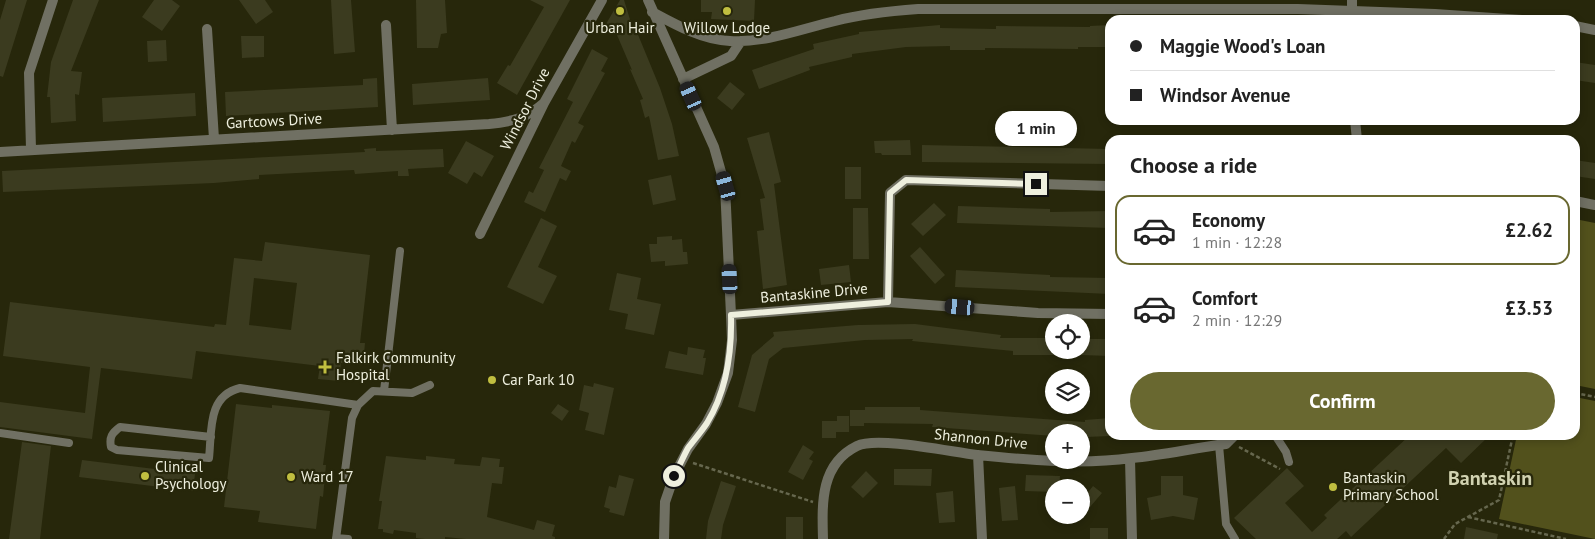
<!DOCTYPE html>
<meta charset="utf-8">
<style>
body{margin:0;font-family:"PT Sans",sans-serif;background:#f2f2f2;color:#222;height:100vh;display:flex;flex-direction:column;font-size:19px;white-space:nowrap}
*{box-sizing:border-box;margin:0}
p{font-size:16px;color:#767676}
.icon{flex:none;width:28px;height:28px;fill:none;stroke:currentColor;stroke-width:2;stroke-linecap:round;stroke-linejoin:round}
.map{position:relative;flex:1;overflow:hidden}
.drawer{position:absolute;left:1105px;top:135px;width:475px;height:305px;display:flex;flex-direction:column;background:#fff;border-radius:15px;box-shadow:0 2px 8px #0003}
.drawer>*{flex:none}
.hud{position:absolute;left:1105px;top:15px;width:475px;height:110px;border-radius:15px;box-shadow:0 2px 8px #0003;display:grid;align-content:center;height:110px;padding:0 25px;background:#fff}
.controls{position:absolute;left:1045px;top:314px;display:grid;gap:10px}
.controls a{display:grid;place-items:center;width:45px;height:45px;border-radius:50%;background:#fff;box-shadow:0 2px 8px #0003;font-size:25px}
.end{position:absolute;width:22px;height:22px;margin:-11px;border:6px solid #eeefde;background:#111;box-shadow:0 0 0 2px #111}
.from{border-radius:50%}
.bubble{position:absolute;height:35px;border-radius:18px;background:#fff;box-shadow:0 2px 8px #0003;font-size:16px;font-weight:800;line-height:35px;text-align:center}
.car{position:absolute;width:15px;height:30px;margin:-15px -8px;border-radius:6px;box-shadow:0 0 4px 1px #0007;background:linear-gradient(#222 24%,#8ab4d8 0 40%,#222 0 76%,#8ab4d8 0 86%,#222 0)}
.hud b{display:flex;align-items:center;gap:18px;height:48px;font-size:19px}
.hud b+b{border-top:1px solid #e0e0e0}
.hud i{width:12px;height:12px;background:#222}
ul{padding:0;list-style:none}
li{display:flex;align-items:center;gap:15px;height:70px;margin:0 10px 8px;padding:0 15px;border:2px solid transparent;border-radius:15px}
li div{flex:1}
li b{display:block;font-size:19px}
li em{font-style:normal;font-weight:800}
li.current{border-color:#696830}
li>.icon{width:45px;height:45px;stroke-width:1.5}
h2{padding:0 25px;font-size:22px;line-height:60px}
.button{display:flex;gap:10px;margin-top:auto;padding:10px 25px}
.button a{flex:1;height:58px;border-radius:30px;background:#696830;color:#fff;font-size:20px;font-weight:800;line-height:58px;text-align:center}
.map>svg:first-child{display:block}
.green{fill:#52511c}
.building{fill:#3b3b1f;fill-rule:evenodd}
.lines{fill:none;stroke-linecap:round;stroke-linejoin:round}
.path{stroke:#66674e;stroke-width:2.5;stroke-dasharray:4 2.5;stroke-linecap:butt}
.service{stroke:#707063;stroke-width:8}
.minor{stroke:#707063;stroke-width:10}
.tertiary{stroke:#707063;stroke-width:10}
.route{stroke:#eeefde;stroke-width:6}
.poi-dot{fill:#c0be40;stroke:#27270b;stroke-width:2}
.labels{text-anchor:middle;stroke-width:4.5;stroke-linejoin:round;paint-order:stroke}
.poi-label{font-size:15px;fill:#eeefde;stroke:#27270b;text-anchor:start}
.street-label{font-size:15px;fill:#eeefde;stroke:#27270b}
.district-label{font-size:20px;font-weight:bold;fill:#d1d2b1;stroke:#27270b}
</style>
<div class="map">
<svg width="1595" height="539" viewBox="0 0 1595 539">
<rect width="100%" height="100%" fill="#27270b"/>
<path class="green" d="M1575,219L1595,223V389L1575,385Z
M1575,397L1595,401V539L1499,519L1517,435H1575Z"/>
<path class="building" d="M6,0H27L3,77L0,76V20Z
M73,0H99L71,71L82,72L79,95L75,94L76,121L51,123L50,97H47L51,62Z
M154,0H172L180,6L162,31L142,17Z
M239,0H265L273,12L256,24Z
M331,0H351L355,52L334,54Z
M416,0H445L447,33L441,34L438,48H417Z
M530,0H570L517,95L497,83L508,65L510,66L544,7Z
M620,0H624L632,26L634,25L660,88L672,124L679,156L658,160L649,116L645,118L640,100L643,99L630,69L632,70L614,28L606,24Z
M701,0H755L754,21L711,19L712,12H701Z
M940,25V28L996,29V26L1090,27V26L1110,25V47H1078V49L985,48V50H950V46L906,47L852,54V57L809,67L810,70L759,89L752,70L814,49L813,44L859,34V32Z
M241,36H264V57L242,58Z
M166,40L167,61L148,62L147,41Z
M592,49L608,58L601,71L605,73L578,123L584,126L575,143L572,141L561,166L571,171L566,181L560,178L545,212L524,202L529,191L533,193L544,170L539,168L573,102L567,99Z
M1575,62L1595,65V83L1575,80Z
M377,78L378,107L226,116L225,92L363,85V79Z
M488,78L490,100L413,105L412,84Z
M730,82L745,94L732,110L717,98Z
M195,93L196,116L103,122L102,98Z
M769,132L781,182L774,184L787,285L763,289L757,231L764,230L760,199L765,198L747,138Z
M910,140L911,155H882L881,153H875L874,141Z
M466,141L494,156L482,177L474,172L467,184L448,173Z
M922,145L1110,149V164L922,162Z
M376,148V151L443,149L444,167L408,169L409,176H398V171L355,174L354,170L259,175V179L214,183L3,192L2,171L365,152L364,149Z
M1575,160L1595,163V179L1575,176Z
M845,167H861V199H845Z
M671,175L676,200L653,205L648,180Z
M934,203L946,215L923,236L911,224Z
M958,206L1050,209V212L1110,211V228L957,223Z
M853,208H868L869,259H853Z
M541,218L557,226L538,267L557,276L543,304L507,287Z
M672,236V240L682,239L683,252H687L688,264L665,266V261L651,262L649,244H657V237Z
M265,242L370,255L360,343H365L363,365L341,363L339,381L318,379L320,366L196,351L192,379L101,368L92,439L0,427V402L85,413L90,367L3,356L10,302L214,327L215,324L226,325L234,258L262,261ZM254,278L297,283L291,330L249,325Z
M920,247L945,275L935,284L910,256Z
M849,265L851,282L821,285L819,269Z
M956,270L1050,275V277L1110,278V294L955,287Z
M617,273L641,278L637,299L661,304L654,335L625,329L628,314L609,310Z
M915,324L1001,335L1000,338H1054V355H1013V351L912,341L913,339L865,340L783,348L769,359L755,412L738,407L752,355L774,336L773,332L858,325Z
M1081,339H1110V356L1081,355Z
M688,347L705,350L703,358H706L703,375L665,368L669,351L687,355Z
M594,383L614,388L604,435L585,430L589,413L579,410L584,385L593,387Z
M236,404L272,408V405L330,411L323,465H326L323,497L320,496L316,529L258,522L260,511L224,507Z
M558,404L569,411L562,421L551,413Z
M865,407H920V410L1085,422V420L1110,418V436L1086,437L1085,432H1054V436L932,427L933,424L864,423V426H850V410H865Z
M837,416H849V432H836V438H822V421H837Z
M1410,435H1490L1461,463L1446,448L1351,537L1346,531L1337,539H1256L1234,518L1287,468L1304,486L1285,503L1312,532L1327,518L1324,515Z
M22,442L51,446L40,539H9Z
M803,445L814,452L809,459L813,461L803,480L788,472Z
M386,456L426,460V456L455,459L454,464L480,466L482,457L500,459L499,467H504L502,484L492,483L487,517L534,530L537,520L555,525L552,536L555,537V539H466L445,537V539H425L416,538V533L394,530L393,534L383,532V529H378L382,501H379Z
M82,460L195,474L193,491L79,477Z
M894,469H932L931,486L894,485Z
M866,471L878,483L863,498L851,487Z
M619,475L634,479L624,516L609,512L610,509L604,507L609,486L616,488Z
M1026,475L1060,476L1059,488H1054V492L1025,491Z
M1161,476H1183V495L1198,498L1194,520L1173,516L1151,520L1147,498L1161,495Z
M721,481L736,486L723,525L721,539H706L708,521Z
M1015,486L1018,520L1002,521L999,488Z
M1093,486L1102,493L1090,507L1082,500Z
M953,491L955,522L939,523L936,493Z
M786,517H803V539H786Z
M1466,527L1498,534L1497,539H1464Z
M1090,528H1108V539H1090Z"/>
<g class="lines">
<path class="path" d="M1575,393L1595,397
M1239,447L1280,469
M693,463L813,502
M1468,517L1566,539
M1444,539L1455,524L1499,500L1513,435"/>
<path class="service" d="M384,391L400,251
M0,433L69,443
M1275,435L1286,452L1289,462
M211,437L120,427C112,433 109,437 111,447L117,450L209,458C212,431 207,396 240,388L358,405
M1219,445L1226,524L1235,539
M336,538L348,539
M336,539L352,418L358,405L373,391L412,393L430,385"/>
<path class="minor" d="M1352,0V10
M386,25L392,130
M207,29L214,139
M1355,120L1357,140
M31,149L29,73L53,0
M0,152L489,124C511,122 527,118 544,103
M1575,201L1595,205
M480,234L544,103L602,0
M888,302L890,193L906,180L1110,186
M731,315L888,302L1038,313L1110,314
M978,455L982,539
M1130,459L1132,539
M823,539C822,504 820,464 857,446C877,436 951,452 977,455C1027,460 1081,465 1132,458C1163,455 1194,448 1226,444L1235,435"/>
<path class="tertiary" d="M648,0L714,147L725,186L731,315L732,340L728,373L717,403L706,424L688,449L674,476L665,502L664,539
M652,12C676,25 703,40 730,41C765,43 801,29 835,21C862,14 890,11 918,9H1298L1435,14L1522,20
M1575,26L1595,30
M683,79L731,56L741,41"/>
</g>
<g class="lines">
<path class="route" d="M674,476C679,467 683,457 688,448C694,440 701,432 707,423C727,390 732,353 731,315L888,302L890,193L906,180L1036,184"/>
</g>
<g class="poi-dot">
<circle cx="620" cy="11" r="5"/>
<circle cx="727" cy="11" r="5"/>
<path d="M322.5 359.5h5v5h5v5h-5v5h-5v-5h-5v-5h5z"/>
<circle cx="492" cy="380" r="5"/>
<circle cx="145" cy="476" r="5"/>
<circle cx="291" cy="477" r="5"/>
<circle cx="1333" cy="487" r="5"/>
</g>
<g class="labels">
<g class="poi-label">
<text x="620" y="33" text-anchor="middle">Urban Hair</text>
<text x="727" y="33" text-anchor="middle">Willow Lodge</text>
<text x="336" y="363">Falkirk Community<tspan x="336" dy="17">Hospital</tspan></text>
<text x="502" y="385">Car Park 10</text>
<text x="155" y="472">Clinical<tspan x="155" dy="17">Psychology</tspan></text>
<text x="301" y="482">Ward 17</text>
<text x="1343" y="483">Bantaskin<tspan x="1343" dy="17">Primary School</tspan></text>
</g>
<g class="street-label">
<text transform="translate(525 109) rotate(-63)" y="5">Windsor Drive</text>
<text transform="translate(274 121) rotate(-3)" y="5">Gartcows Drive</text>
<text transform="translate(814 293) rotate(-5)" y="5">Bantaskine Drive</text>
<text transform="translate(981 439) rotate(6)" y="5">Shannon Drive</text>
</g>
<g class="district-label">
<text x="1490" y="485">Bantaskin</text>
</g>
</g>
</svg>
<div class="controls">
<a><svg class="icon" aria-label="locate" viewBox="0 0 24 24"><circle cx="12" cy="12" r="6"/><path d="M12 2v4M12 18v4M2 12h4M18 12h4"/></svg></a>
<a><svg class="icon" aria-label="layers" viewBox="0 0 24 24"><path d="M12 4l9 5-9 5-9-5zM3 14l9 5 9-5"/></svg></a>
<a>+</a>
<a>−</a>
</div>
<i class="end from" style="left:674px;top:476px"></i>
<i class="end" style="left:1036px;top:184px"></i>
<div class="bubble" style="left:995px;top:111px;width:82px">1 min</div>
<i class="car" style="left:691px;top:96px;rotate:336deg"></i>
<i class="car" style="left:726px;top:186px;rotate:344deg"></i>
<i class="car" style="left:730px;top:279px;rotate:357deg"></i>
<i class="car" style="left:960px;top:307px;rotate:275deg"></i>
<div class="hud">
<b><i class="from"></i>Maggie Wood's Loan</b>
<b><i></i>Windsor Avenue</b>
</div>
<section class="drawer">
<h2>Choose a ride</h2>
<ul>
<li class="current"><svg class="icon" aria-label="car" viewBox="0 0 24 24"><path d="M5 17H2v-5l4-1 3-4h7l3 4 3 1v5h-3M9 17h6M6 11h13"/><circle cx="7" cy="17" r="2"/><circle cx="17" cy="17" r="2"/></svg><div><b>Economy</b><p>1 min · 12:28</p></div><em>£2.62</em></li>
<li><svg class="icon" aria-label="car" viewBox="0 0 24 24"><path d="M5 17H2v-5l4-1 3-4h7l3 4 3 1v5h-3M9 17h6M6 11h13"/><circle cx="7" cy="17" r="2"/><circle cx="17" cy="17" r="2"/></svg><div><b>Comfort</b><p>2 min · 12:29</p></div><em>£3.53</em></li>
</ul>
<div class="button"><a>Confirm</a></div>
</section>
</div>
